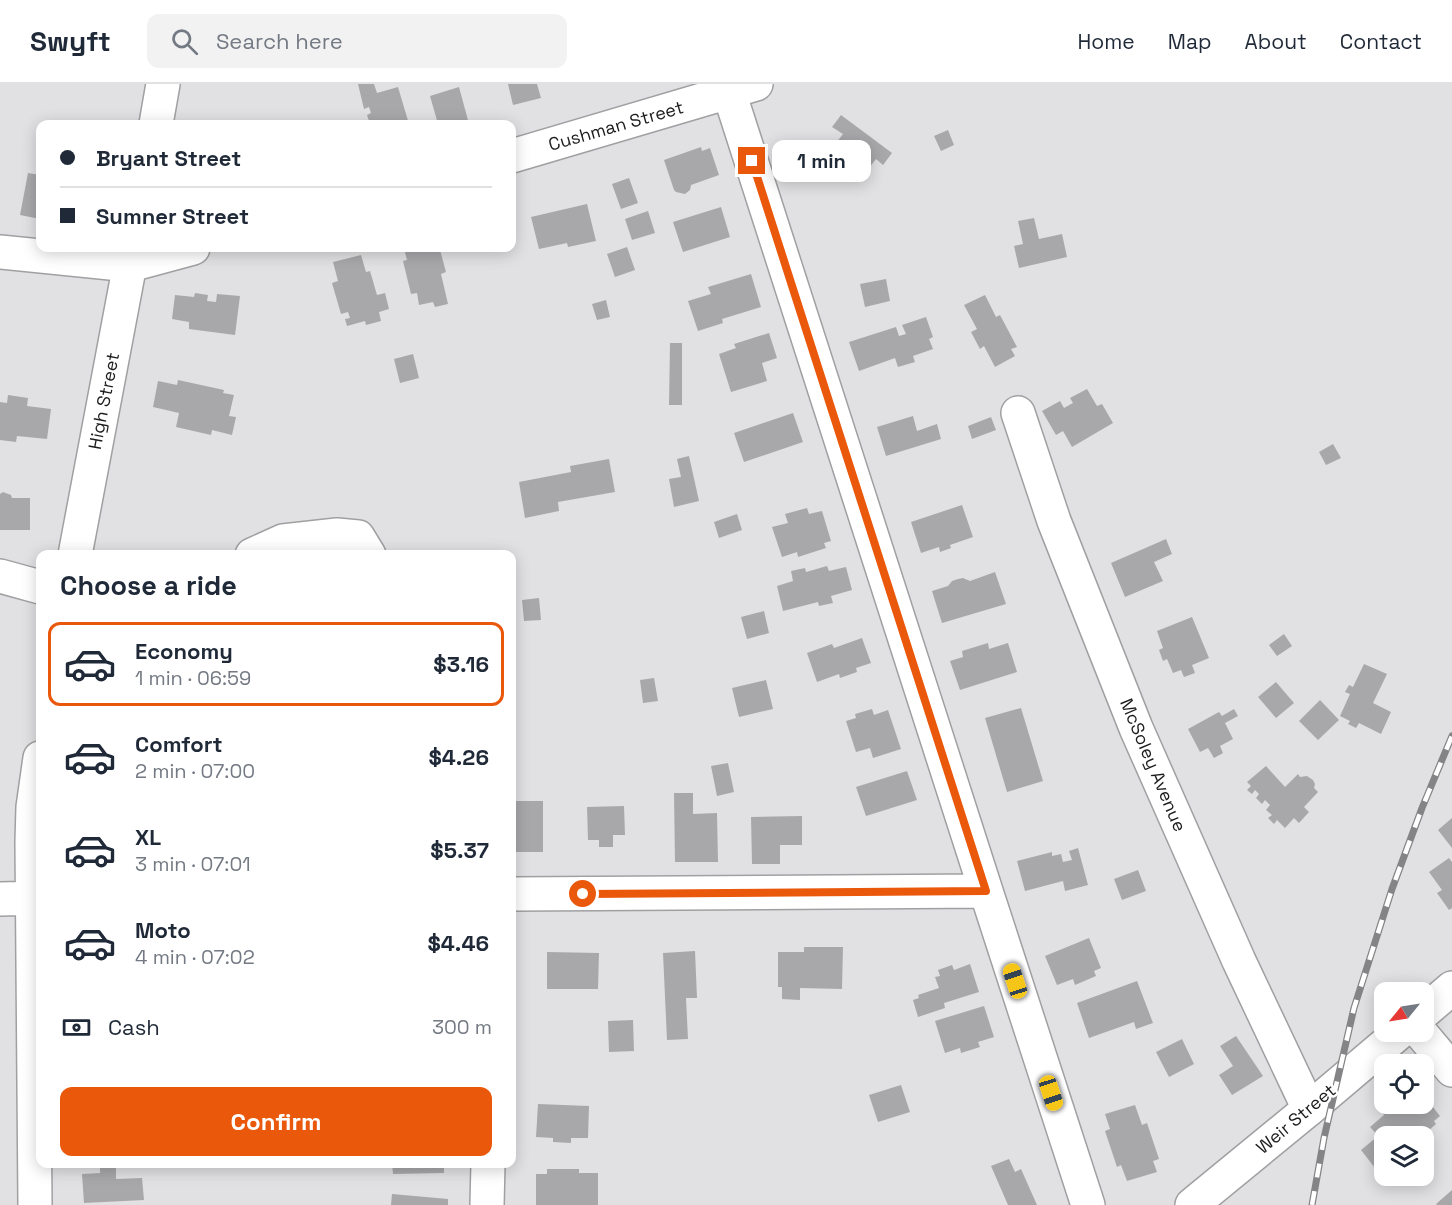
<!DOCTYPE html>
<meta charset="utf-8">
<style>
body{margin:0;font-family:"Space Grotesk",sans-serif;background:#f2f2f3;color:#1f2937;height:100vh;display:flex;flex-direction:column;font-size:22px;white-space:nowrap}
*{box-sizing:border-box;margin:0}
p{font-size:20px;color:#747a83}
.icon{flex:none;width:33px;height:33px;fill:none;stroke:currentColor;stroke-width:2;stroke-linecap:round;stroke-linejoin:round}
.map{position:relative;flex:1;overflow:hidden}
.panel{position:absolute;left:36px;top:466px;width:480px;height:618px;display:flex;flex-direction:column;background:#fff;border-radius:12px;box-shadow:0 3px 15px #0003}
.panel>*{flex:none}
.hud{position:absolute;left:36px;top:36px;width:480px;height:132px;border-radius:12px;box-shadow:0 3px 15px #0003;display:grid;align-content:center;height:132px;padding:0 24px;background:#fff}
.needle{width:39px;rotate:240deg}
.buttons{position:absolute;left:1374px;top:898px;display:grid;gap:12px}
.buttons a{display:grid;place-items:center;width:60px;height:60px;border-radius:12px;background:#fff;box-shadow:0 3px 15px #0003;font-size:30px}
.end{position:absolute;width:27px;height:27px;margin:-14px;border:8px solid #ea580c;background:#fff;box-shadow:0 0 0 3px #fff}
.from{border-radius:50%}
.bubble{position:absolute;height:42px;border-radius:12px;background:#fff;box-shadow:0 3px 15px #0003;font-size:20px;font-weight:800;line-height:42px;text-align:center}
.car{position:absolute;width:18px;height:36px;margin:-18px -9px;border-radius:8px;box-shadow:0 0 4px 2px #0007;background:linear-gradient(#f5c518 24%,#345 0 40%,#f5c518 0 76%,#345 0 86%,#f5c518 0)}
.hud b{display:flex;align-items:center;gap:21px;height:57px;font-size:22px}
.hud b+b{border-top:2px solid #e0e1e3}
.hud i{width:15px;height:15px;background:#1f2937}
ul{padding:0;list-style:none}
li{display:flex;align-items:center;gap:18px;height:84px;margin:0 12px 9px;padding:0 12px;border:3px solid transparent;border-radius:12px}
li div{flex:1}
li b{display:block;font-size:22px}
li em{font-style:normal;font-weight:800}
li.current{border-color:#ea580c}
li>.icon{width:54px;height:54px;stroke-width:1.5}
h2{padding:0 24px;font-size:27px;line-height:72px}
.pay{display:flex;align-items:center;gap:15px;height:66px;padding:0 24px;font-size:22px}
.pay p{margin-inline-start:auto}
.action{display:flex;gap:12px;margin-top:auto;padding:12px 24px}
.action a{flex:1;height:69px;border-radius:12px;background:#ea580c;color:#fff;font-size:24px;font-weight:800;line-height:69px;text-align:center}
header{display:flex;align-items:center;gap:36px;box-sizing:border-box;height:84px;padding:0 30px;background:#fff;border-bottom:2px solid #e0e1e3}
header strong{font-size:28px}
nav{display:flex;gap:33px;margin-inline-start:auto;font-size:21px}
.search{width:420px;height:54px;background:#f2f2f3;display:flex;align-items:center;gap:15px;box-sizing:border-box;padding:0 21px;border-radius:12px;color:#747a83;font-size:22px}
.map>svg:first-child{display:block}
.building{fill:#a8a8aa}
.lines{fill:none;stroke-linecap:round;stroke-linejoin:round}
.minor-casing{stroke:#a0a0a2;stroke-width:36}
.major-casing{stroke:#a0a0a2;stroke-width:36}
.minor{stroke:#fff;stroke-width:33}
.major{stroke:#fff;stroke-width:33}
.rail-casing{stroke:#848486;stroke-width:7}
.rail{stroke:#fff;stroke-width:4.5;stroke-dasharray:14;stroke-linecap:butt}
.route{stroke:#ea580c;stroke-width:8}
.labels{text-anchor:middle;stroke-width:5;stroke-linejoin:round;paint-order:stroke}
.street-label{font-size:18px;fill:#1c1c1d;stroke:#fff}
</style>
<header>
<strong>Swyft</strong>
<div class="search"><svg class="icon" aria-label="search" viewBox="0 0 24 24"><circle cx="10" cy="10" r="6"/><path d="M15 15l6 6"/></svg>Search here</div>
<nav><a>Home</a><a>Map</a><a>About</a><a>Contact</a></nav>
</header>
<div class="map">
<svg width="1452" height="1121" viewBox="0 0 1452 1121">
<rect width="100%" height="100%" fill="#e1e1e3"/>
<path class="building" d="M358,0H374L377,9L398,3L409,40H370L367,31L371,29L369,23L364,25Z
M508,0H537L541,14L513,21Z
M459,3L469,40H438L430,12Z
M841,31L892,69L883,81L876,75L869,84L836,59L843,50L832,43Z
M948,46L954,61L941,67L934,52Z
M701,63L702,67L710,64L719,91L691,101L690,106L685,110L676,108L674,106L664,76Z
M28,89L40,91V135L20,131Z
M629,94L638,119L621,125L612,100Z
M587,120L596,157L568,163L567,159L539,165L531,133Z
M721,123L730,153L683,168L673,138Z
M648,127L655,149L632,156L625,135Z
M1034,134L1039,155L1062,150L1067,173L1019,184L1014,162L1023,160L1018,137Z
M627,163L635,186L615,193L607,170Z
M404,164H435L436,167L440,166L446,188L441,190L448,220L435,223L433,218L419,221L417,209L411,210L403,177L407,176Z
M361,171L366,188L370,187L377,211L385,209L389,225L379,228L381,237L366,241L365,237L347,242L345,235L350,234L348,228L341,230L332,199L338,197L333,178Z
M751,190L761,223L722,235L723,239L698,247L688,217L711,210L708,203Z
M886,195L890,217L865,223L860,200Z
M195,209L208,211L207,217L216,218L217,210L240,212L235,251L189,245V238L172,235L175,211L194,213Z
M985,211L996,233L1000,231L1017,263L1011,265L1015,272L995,283L984,262L980,265L971,248L977,245L964,221Z
M606,216L610,233L597,236L592,220Z
M926,233L933,253L929,255L933,265L913,272L915,278L898,283L895,274L859,287L849,258L896,243L899,252L906,250L902,241Z
M769,249L777,274L762,279L767,297L731,308L719,270L736,264L734,260Z
M670,259H682V321H669Z
M413,270L419,294L400,299L394,275Z
M178,296L224,306L223,309L234,311L229,332L236,333L232,351L212,346L211,351L176,343L179,329L153,323L158,297L177,301Z
M1087,305L1097,322L1102,320L1113,339L1072,363L1063,347L1056,351L1042,327L1060,317L1064,324L1073,319L1070,314Z
M8,311L28,314L27,322L51,325L47,355L17,352L16,358L0,356V318L7,319Z
M793,329L803,358L744,378L734,349Z
M913,332L917,347L937,340L941,355L886,372L877,343Z
M991,333L996,346L972,355L968,342Z
M1333,360L1341,374L1326,381L1319,368Z
M689,372L699,417L674,423L669,395L681,393L677,375Z
M609,375L615,408L558,418L559,427L525,434L519,398L571,388L570,382Z
M3,408L11,411L12,414H30V446H0V410Z
M962,421L973,453L950,461L951,464L940,468L939,463L921,469L911,438Z
M807,424L809,430L822,427L831,457L824,459L826,464L798,473L797,468L782,473L772,443L788,439L785,430Z
M737,430L742,446L719,454L714,438Z
M1166,455L1172,470L1154,478L1163,497L1125,513L1111,479Z
M827,482L829,487L846,483L852,506L831,512L833,519L819,522L818,518L783,527L777,502L793,497L791,487L805,484L806,488Z
M995,488L1006,520L942,539L932,507L948,502L952,497L958,495L963,494L970,497Z
M539,514L541,536L524,537L522,516Z
M764,527L769,549L747,555L741,533Z
M1192,533L1209,574L1192,581L1195,589L1184,593L1181,586L1173,589L1167,575L1163,577L1159,566L1163,564L1157,547Z
M1284,550L1292,562L1277,572L1269,561Z
M862,554L871,579L856,584L857,588L840,594L839,590L817,598L807,569L832,560L834,564Z
M988,559L989,565L1008,559L1017,588L960,606L950,577L963,573L962,567Z
M1364,580L1387,590L1373,619L1391,628L1381,650L1359,639L1356,644L1348,640L1350,637L1340,632L1350,610L1345,608L1349,601L1353,603Z
M654,594L658,617L643,619L640,596Z
M766,596L773,625L739,633L732,604Z
M1276,598L1294,619L1276,634L1258,613Z
M1320,616L1339,636L1318,656L1299,637Z
M1021,624L1043,697L1007,708L985,634Z
M872,625L874,631L888,626L901,665L873,674L870,664L856,668L846,637L856,634L855,630Z
M1234,625L1238,632L1225,639L1233,655L1220,662L1223,669L1214,674L1208,664L1200,668L1188,645L1219,628L1222,632Z
M728,679L734,708L717,712L711,682Z
M1266,682L1285,703L1298,690L1300,693L1307,692L1313,696L1315,700L1314,704L1318,708L1304,723L1309,728L1299,739L1294,734L1285,744L1277,736L1274,740L1268,734L1272,731L1266,726L1270,721L1265,716L1262,720L1256,714L1259,710L1255,706L1252,710L1247,706L1251,702L1247,698Z
M907,687L917,716L866,732L856,703Z
M674,709H693V730L717,729L718,778H675Z
M515,717H543V768H515Z
M624,722L625,751H613V763H599V756H588L587,723Z
M802,732V761H780V780H752L751,733Z
M1452,734V764L1438,746Z
M1078,764L1088,801L1065,807L1063,797L1025,807L1017,777L1052,768V772L1061,770L1063,778L1072,776L1069,767Z
M1449,774L1452,778V824L1449,826L1437,809L1442,806L1429,788Z
M1138,786L1146,807L1122,816L1114,795Z
M1089,854L1101,884L1094,887L1096,892L1075,901L1073,895L1057,901L1045,872Z
M804,863H843L842,905L800,904V916L782,915V903H778V868H804Z
M695,867L697,914H686L688,955L667,956L663,869Z
M547,868L599,869L598,905H547Z
M970,880L979,908L944,919L945,924L918,933L913,916L919,914L918,911L939,904L935,893L940,892L938,886L952,881L954,886Z
M1137,897L1153,939L1136,945L1134,938L1089,954L1077,919Z
M984,922L994,953L978,958L980,963L961,969L960,964L945,969L935,937Z
M633,936L634,967L609,968L608,937Z
M1236,952L1263,992L1232,1011L1219,991L1233,982L1220,962Z
M1182,955L1194,980L1169,993L1156,968Z
M901,1001L910,1028L878,1038L869,1011Z
M1424,1012L1440,1032L1434,1037L1436,1040L1421,1053H1384V1076L1375,1084L1361,1066L1378,1052L1370,1043L1384,1031L1381,1027L1390,1020H1424Z
M538,1020L589,1022L588,1054H571V1059L553,1058V1054L536,1053Z
M1135,1021L1142,1041L1147,1039L1159,1075L1153,1077L1157,1088L1127,1097L1121,1081L1117,1083L1105,1047L1110,1045L1105,1030Z
M1009,1075L1015,1088L1021,1085L1037,1121H1008L991,1082Z
M216,1080H243V1084H215Z
M392,1080H444V1089L393,1090Z
M116,1082V1095L142,1094L144,1116L84,1119L82,1090L100,1089V1083Z
M547,1085H579V1089H598V1121H536V1090H547Z
M1452,1106V1121H1437L1436,1120Z
M392,1110L448,1115V1121H391Z"/>
<g class="lines">
<g class="minor-casing">
<path id="minor" d="M729,8L986,807L1088,1121
M156,40L163,0
M512,72L756,0
M0,168L130,181L193,164
M1018,329L1054,437L1136,644L1239,877L1309,1025
M75,471L133,164
M252,471L283,457L337,451L358,453L369,471
M0,492L40,503
M512,810L986,807
M0,815L40,814
M1420,948L1452,986
M35,1121L32,758L33,723L40,674
M487,1121L488,1080"/>
</g>
<g class="major-casing">
<path id="major" d="M1424,928L1452,904
M1192,1121L1309,1025L1400,948"/>
</g>
<use href="#minor" class="minor"/>
<use href="#major" class="major"/>
<g class="rail-casing">
<path id="rail" d="M1312,1121L1324,1054L1354,924L1392,805L1422,724L1452,652"/>
</g>
<use href="#rail" class="rail"/>
</g>
<g class="lines">
<path class="route" d="M583,810L986,807L752,77"/>
</g>
<g class="labels">
<g class="street-label">
<text transform="translate(616 42) rotate(-16)" y="6">Cushman Street</text>
<text transform="translate(104 317) rotate(-79)" y="6">High Street</text>
<text transform="translate(1153 681) rotate(67)" y="6">McSoley Avenue</text>
<text transform="translate(1296 1035) rotate(-40)" y="6">Weir Street</text>
</g>
</g>
</svg>
<div class="buttons">
<a><svg class="needle" viewBox="-14 -14 28 28"><path d="M0-13l5 13h-10z" fill="#e53935"/><path d="M0 13l5-13h-10z" fill="#747a83"/></svg></a>
<a><svg class="icon" aria-label="locate" viewBox="0 0 24 24"><circle cx="12" cy="12" r="6"/><path d="M12 2v4M12 18v4M2 12h4M18 12h4"/></svg></a>
<a><svg class="icon" aria-label="layers" viewBox="0 0 24 24"><path d="M12 4l9 5-9 5-9-5zM3 14l9 5 9-5"/></svg></a>
</div>
<i class="end from" style="left:583px;top:810px"></i>
<i class="end" style="left:752px;top:77px"></i>
<div class="bubble" style="left:772px;top:56px;width:99px">1 min</div>
<i class="car" style="left:1015px;top:897px;rotate:342deg"></i>
<i class="car" style="left:1051px;top:1009px;rotate:162deg"></i>
<div class="hud">
<b><i class="from"></i>Bryant Street</b>
<b><i></i>Sumner Street</b>
</div>
<section class="panel">
<h2>Choose a ride</h2>
<ul>
<li class="current"><svg class="icon" aria-label="car" viewBox="0 0 24 24"><path d="M5 17H2v-5l4-1 3-4h7l3 4 3 1v5h-3M9 17h6M6 11h13"/><circle cx="7" cy="17" r="2"/><circle cx="17" cy="17" r="2"/></svg><div><b>Economy</b><p>1 min · 06:59</p></div><em>$3.16</em></li>
<li><svg class="icon" aria-label="car" viewBox="0 0 24 24"><path d="M5 17H2v-5l4-1 3-4h7l3 4 3 1v5h-3M9 17h6M6 11h13"/><circle cx="7" cy="17" r="2"/><circle cx="17" cy="17" r="2"/></svg><div><b>Comfort</b><p>2 min · 07:00</p></div><em>$4.26</em></li>
<li><svg class="icon" aria-label="car" viewBox="0 0 24 24"><path d="M5 17H2v-5l4-1 3-4h7l3 4 3 1v5h-3M9 17h6M6 11h13"/><circle cx="7" cy="17" r="2"/><circle cx="17" cy="17" r="2"/></svg><div><b>XL</b><p>3 min · 07:01</p></div><em>$5.37</em></li>
<li><svg class="icon" aria-label="car" viewBox="0 0 24 24"><path d="M5 17H2v-5l4-1 3-4h7l3 4 3 1v5h-3M9 17h6M6 11h13"/><circle cx="7" cy="17" r="2"/><circle cx="17" cy="17" r="2"/></svg><div><b>Moto</b><p>4 min · 07:02</p></div><em>$4.46</em></li>
</ul>
<div class="pay"><svg class="icon" aria-label="cash" viewBox="0 0 24 24"><path d="M3 7h18v10H3z"/><circle cx="12" cy="12" r="2"/></svg>Cash<p>300 m</p></div>
<div class="action"><a>Confirm</a></div>
</section>
</div>
